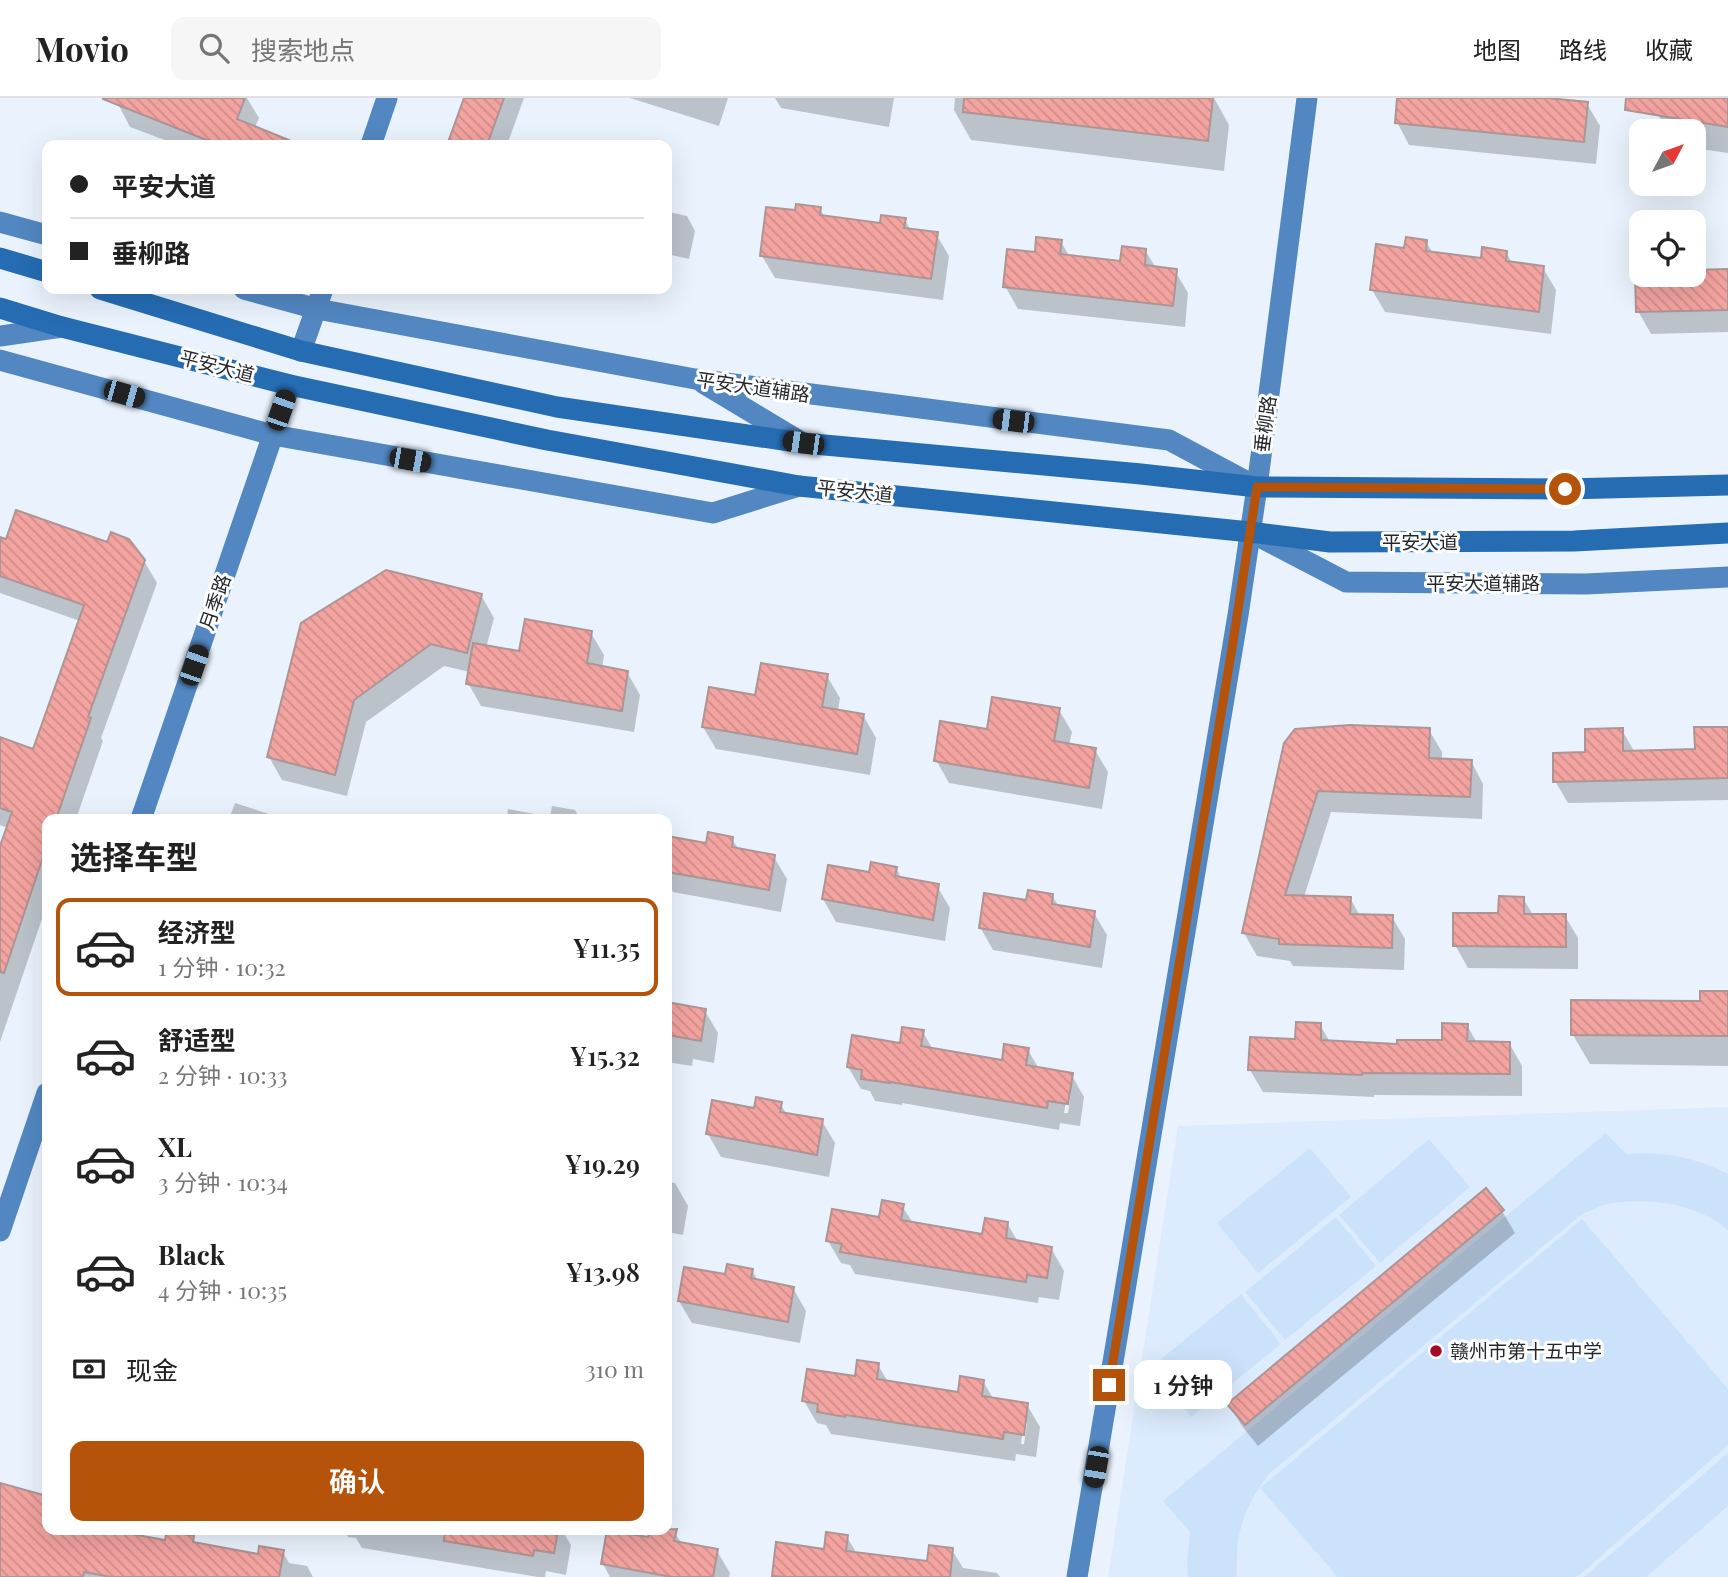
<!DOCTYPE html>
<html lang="zh">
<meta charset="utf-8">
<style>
body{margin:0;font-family:"Playfair Display","Noto Sans SC",serif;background:#f6f6f6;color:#222;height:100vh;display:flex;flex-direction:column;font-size:26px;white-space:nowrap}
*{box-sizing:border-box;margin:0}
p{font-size:23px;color:#767676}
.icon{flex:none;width:38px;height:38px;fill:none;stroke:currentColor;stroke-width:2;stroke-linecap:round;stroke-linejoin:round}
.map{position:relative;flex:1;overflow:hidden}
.panel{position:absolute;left:42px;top:716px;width:630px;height:721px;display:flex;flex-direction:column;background:#fff;border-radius:14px;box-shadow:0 7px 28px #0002}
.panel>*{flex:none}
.top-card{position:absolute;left:42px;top:42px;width:630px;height:154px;border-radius:14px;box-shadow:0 7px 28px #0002;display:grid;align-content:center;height:154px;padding:0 28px;background:#fff}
.needle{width:46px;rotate:49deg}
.buttons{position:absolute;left:1629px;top:21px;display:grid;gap:14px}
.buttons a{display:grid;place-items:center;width:77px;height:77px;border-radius:14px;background:#fff;box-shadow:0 7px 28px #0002;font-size:35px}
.end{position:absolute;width:32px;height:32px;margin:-16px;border:9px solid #b45309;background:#fff;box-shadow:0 0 0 4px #fff}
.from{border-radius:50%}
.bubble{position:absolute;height:49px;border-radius:14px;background:#fff;box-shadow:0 7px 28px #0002;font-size:23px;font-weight:600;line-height:49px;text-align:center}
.car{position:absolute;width:21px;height:42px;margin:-21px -10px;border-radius:9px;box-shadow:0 0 5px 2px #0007;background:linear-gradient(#222 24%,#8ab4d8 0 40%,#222 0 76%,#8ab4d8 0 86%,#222 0)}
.top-card b{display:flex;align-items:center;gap:24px;height:66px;font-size:26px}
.top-card b+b{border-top:2px solid #e0e0e0}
.top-card i{width:18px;height:18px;background:#222}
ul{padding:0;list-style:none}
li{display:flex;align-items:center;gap:21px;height:98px;margin:0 14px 10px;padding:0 14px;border:4px solid transparent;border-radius:14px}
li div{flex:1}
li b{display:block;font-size:26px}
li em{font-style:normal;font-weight:600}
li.current{border-color:#b45309}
li>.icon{width:63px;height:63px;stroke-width:1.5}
h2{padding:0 28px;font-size:32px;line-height:84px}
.pay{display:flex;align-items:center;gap:18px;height:77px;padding:0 28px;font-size:26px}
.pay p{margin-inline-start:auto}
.action{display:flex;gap:14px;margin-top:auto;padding:14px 28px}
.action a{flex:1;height:80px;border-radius:14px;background:#b45309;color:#fff;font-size:28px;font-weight:600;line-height:80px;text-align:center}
header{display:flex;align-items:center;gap:42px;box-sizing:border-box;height:98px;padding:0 35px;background:#fff;border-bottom:2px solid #e0e0e0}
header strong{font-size:33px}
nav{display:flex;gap:38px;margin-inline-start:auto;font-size:24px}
.search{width:490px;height:63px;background:#f6f6f6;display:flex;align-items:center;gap:18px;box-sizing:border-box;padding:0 24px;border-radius:14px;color:#767676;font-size:26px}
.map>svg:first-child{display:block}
.built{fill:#dcecfe}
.pitch{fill:#cce2fb}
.shadow{fill:#0003;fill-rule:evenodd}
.building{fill:url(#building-back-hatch);stroke:#ac9594;stroke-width:2}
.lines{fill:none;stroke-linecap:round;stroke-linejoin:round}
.secondary{stroke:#5287c1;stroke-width:21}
.primary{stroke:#256cb3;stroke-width:21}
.route{stroke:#b45309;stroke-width:9}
.poi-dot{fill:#a40925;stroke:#fff;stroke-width:2.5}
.labels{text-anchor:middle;stroke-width:6;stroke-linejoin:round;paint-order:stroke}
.street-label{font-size:19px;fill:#23282e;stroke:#fff}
.poi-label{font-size:19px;fill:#23282e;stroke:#fff;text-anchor:start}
</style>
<header>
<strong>Movio</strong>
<div class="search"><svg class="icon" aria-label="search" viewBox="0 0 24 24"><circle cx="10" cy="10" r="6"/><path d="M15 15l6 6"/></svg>搜索地点</div>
<nav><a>地图</a><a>路线</a><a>收藏</a></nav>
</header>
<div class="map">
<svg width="1728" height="1479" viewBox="0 0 1728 1479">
<defs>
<pattern id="building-back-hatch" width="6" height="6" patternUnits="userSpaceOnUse" patternTransform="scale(1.75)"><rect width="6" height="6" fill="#f3a3a0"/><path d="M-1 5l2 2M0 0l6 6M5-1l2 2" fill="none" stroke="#d08c8a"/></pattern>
</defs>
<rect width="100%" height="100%" fill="#eaf3fd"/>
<path class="built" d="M1728,1009V1479H1108L1178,1028Z"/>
<path class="pitch" d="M1606,1035L1626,1056C1663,1053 1695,1059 1728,1076V1133C1699,1105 1646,1099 1608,1106C1599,1108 1591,1113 1582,1116L1269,1376C1243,1410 1235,1436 1237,1479H1188L1187,1466L1190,1434L1163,1403Z
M1429,1041L1470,1089L1380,1165L1339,1117Z
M1310,1050L1351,1099L1258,1175L1217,1125Z
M1336,1119L1376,1168L1285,1242L1245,1194Z
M1582,1121L1728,1291V1347L1577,1479H1338L1260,1390Z
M1241,1196L1281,1246L1191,1319L1150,1270Z
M1728,1355V1408L1646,1479H1584Z"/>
<path class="shadow" d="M120,0H247L259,20L255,29L276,38L281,47H178L130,29L118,6Z
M466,0H524L507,47H449Z
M630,0H728L719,28Z
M775,0H894L889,29L781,10Z
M955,0H1214L1229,27L1224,73L971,42L954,12Z
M1399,0H1547L1587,6L1600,28L1596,66L1409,47L1397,24Z
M1661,0H1728V55L1694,50V33H1668L1658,17Z
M667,110L669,114L687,118L695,133L689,161L667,156Z
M820,111L825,120L881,127L905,122L911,133L936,136L949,158L943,202L775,180L762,158L797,114Z
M1061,144L1070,159L1122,165L1145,152L1156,170L1175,173L1188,195L1185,229L1018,211L1005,188L1037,156Z
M1426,144L1433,155L1482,161L1506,154L1512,165L1543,170L1556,192L1551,236L1385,214L1372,192Z
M1694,161L1701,174L1728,173V234L1651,236L1638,213L1637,174H1642V177H1694Z
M0,441L144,463L157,485L101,640L103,643L76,721H47V806L0,944V754L8,730L0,727V641L34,653L80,523L0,495Z
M481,497L494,520L486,550L521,555L591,535L604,557L602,570L627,574L640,597L634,634L481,608L468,585L470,574L444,568L366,624L347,698L282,682L269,659Z
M827,578L840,600L838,613L863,617L876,640L870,677L716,651L703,629L757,599Z
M1059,612L1072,634L1069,647L1095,652L1108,674L1102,711L949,685L936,662L989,633Z
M1728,630V702L1568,705L1555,683L1587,656L1622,632L1635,655L1696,653Z
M1429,632L1442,654V662L1471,663L1483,686L1482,721L1331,714L1304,799L1350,800L1360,818L1392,819L1405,841L1404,872L1293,868L1290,863L1257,858L1244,835L1286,646Z
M235,705L272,717L274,721H229Z
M552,708L575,712L580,721H507L508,711L550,719Z
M667,740L708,747L732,741L739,752L774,759L787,781L781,814L673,794L667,783Z
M896,770L902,781L937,788L950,810L945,843L836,824L823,801L871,776Z
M1052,798L1059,808L1094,815L1107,837L1102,870L993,852L980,829L1027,804Z
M1523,800L1533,817L1565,818L1578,840V871L1468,870L1455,847Z
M1728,895V968L1590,966L1573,937L1702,905Z
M667,897L673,907L705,913L718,935L714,965L693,961L692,968L667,964Z
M1320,927L1330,944L1399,948L1444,944L1467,927L1477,945H1509L1522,968V998L1374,997V999L1263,994L1250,972Z
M923,934L933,952L1004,964L1028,952L1039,971L1071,976L1084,999L1080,1028L1060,1025L1059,1032L902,1005V1007L875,1003L870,993L861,991L848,969L901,947ZM1068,994H1071L1068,1015H1064Z
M780,1005L787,1017L822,1023L835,1045L829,1079L721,1059L708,1036Z
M667,1084L675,1085L688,1108L683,1137L667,1134Z
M902,1108L913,1125L983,1138L1007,1125L1018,1144L1051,1150L1064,1173L1059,1202L1039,1199L1038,1205L855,1176L850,1167L841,1165L828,1143L880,1121Z
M1502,1113L1515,1135L1258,1348L1242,1328L1229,1306Z
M752,1172L758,1183L793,1190L806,1213L800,1245L692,1225L679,1203L726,1178Z
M878,1267L888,1284L959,1296L983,1283L994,1302L1027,1307L1040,1329L1036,1359L1016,1356L1015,1363L831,1336L826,1327L817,1325L804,1303L857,1280ZM1024,1325H1027L1024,1346H1021Z
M4,1388L47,1400V1432H111L113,1434L167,1444L193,1440L197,1447L259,1458L283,1454L289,1465L307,1468L313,1479H0V1398Z
M344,1432H562L571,1447L566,1477L546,1473L545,1479H538L362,1450L356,1440L348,1439Z
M652,1432L675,1435L682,1446L717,1453L730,1475L729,1479H610L603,1466L650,1441Z
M847,1439L857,1456L929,1465L952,1452L963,1470L997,1475L1000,1479H775L774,1477L826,1453Z"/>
<path class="building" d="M103,0H245L237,21L301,47H219L103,1Z
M464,0H504L487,47H447Z
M964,0H1213L1208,43L963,14Z
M1397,0H1548L1588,4L1584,44L1395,25Z
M1626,0H1728V29L1625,12Z
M796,106L821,109L820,117L880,125L881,117L906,120L904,130L938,134L931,181L760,158L766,109L795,112Z
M1036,139L1062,142L1060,156L1120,163L1122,148L1146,151L1145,167L1177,171L1173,208L1003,189L1007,151L1035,154Z
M1406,139L1427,142L1426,153L1481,160L1482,149L1507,153L1506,163L1544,168L1539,214L1370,192L1376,146L1404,150Z
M1728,171V212L1636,214L1635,177H1694V172Z
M16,412L107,444L111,434L129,441L145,462L88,619L91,620L56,721H47V747L4,875L0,874V748L12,714L0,710V639L33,651L84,507L0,478V439L6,441Z
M386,472L482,496L467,555L431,546L354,602L335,677L267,659L301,525Z
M525,521L592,533L587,565L628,573L622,613L466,586L473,545L519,553Z
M761,565L828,576L822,609L864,616L857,656L702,629L709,589L755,597Z
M992,599L1060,610L1054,643L1096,650L1089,690L934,663L940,623L987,631Z
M1350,627L1430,630L1429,660L1472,662L1470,699L1318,693L1285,797L1351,799L1350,816L1393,817L1392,850L1279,846V841L1242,835L1284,645L1295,631Z
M1694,629H1728V680L1553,684V655L1585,654V631L1623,630V653L1695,651Z
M708,734L733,739L732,749L775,757L769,792L667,774V738L706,745Z
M871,764L897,769L895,778L939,786L933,822L822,801L828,767L869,774Z
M1028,792L1053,796L1052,806L1095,813L1090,849L979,830L984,795L1026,802Z
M1499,798L1524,799V816H1566V849L1453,848V815H1498Z
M1700,893H1728V938L1571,937V902L1700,903Z
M667,904L706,911L701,943L667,937Z
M1296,924L1321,925V942L1397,946V942H1442V925L1468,926L1467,943L1510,944V976L1362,975V977L1248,972L1250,939L1295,941Z
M902,929L924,932L921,948L1002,962L1004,946L1029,950L1026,967L1073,975L1068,1006L1048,1003L1047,1010L890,984V985L861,981L862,972L847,969L852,937L900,945Z
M756,999L782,1004L780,1014L823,1021L817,1057L706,1036L712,1002L754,1010Z
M1486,1090L1504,1112L1245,1327L1227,1306Z
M882,1102L904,1106L901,1122L982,1136L985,1120L1008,1124L1006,1140L1052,1149L1047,1180L1027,1177L1026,1184L869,1159L840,1154L842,1146L826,1143L832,1111L879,1119Z
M727,1166L753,1171L751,1180L794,1189L788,1224L678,1203L684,1169L725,1176Z
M857,1262L879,1265L877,1281L958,1294L960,1278L984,1282L982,1298L1028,1305L1024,1337L1004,1334L1003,1341L846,1317L845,1319L817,1314L818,1306L802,1303L807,1271L855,1278Z
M0,1385L47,1398V1432H109L165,1442L167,1433L194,1438L193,1444L258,1456L259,1448L284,1452L279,1479H111L84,1474L83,1479H0Z
M677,1431L674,1443L718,1451L713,1479H672L601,1466L607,1432L648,1439L650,1432Z
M445,1432H558L554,1455L534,1452L533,1458L444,1443Z
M826,1434L848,1437L846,1453L927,1463L929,1447L953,1450L950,1479H786L772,1478L776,1444L824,1451Z"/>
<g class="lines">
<path class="secondary" d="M371,47L387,0
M0,124L47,137
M244,191L317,211L695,281L1169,342L1255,388
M0,238L62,229
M301,253L323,191
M0,262L273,337L713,415L799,388
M703,285L801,344
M1252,435L1346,484L1586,486L1728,479
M141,721L290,287
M0,1133L47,995
M1077,1479L1238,517L1257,389L1307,0"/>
<path class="primary" d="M0,160L47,174
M100,191L301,253L557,309L803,345L1141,376L1257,389L1565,391L1728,387
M0,210L62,229L290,287L547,342L799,388L1250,434L1330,444L1574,443L1728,435"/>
</g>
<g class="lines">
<path class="route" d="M1109,1287L1233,544L1257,389L1565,391"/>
</g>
<circle class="poi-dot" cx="1436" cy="1253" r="7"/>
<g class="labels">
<g class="street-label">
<text transform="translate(217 268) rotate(14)" y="7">平安大道</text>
<text transform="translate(753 289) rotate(8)" y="7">平安大道辅路</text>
<text transform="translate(1265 326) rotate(-82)" y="7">垂柳路</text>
<text transform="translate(855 393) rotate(6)" y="7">平安大道</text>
<text x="1420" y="451">平安大道</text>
<text x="1483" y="492">平安大道辅路</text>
<text transform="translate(215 504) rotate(-71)" y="7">月季路</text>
</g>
<g class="poi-label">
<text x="1450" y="1260">赣州市第十五中学</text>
</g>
</g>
</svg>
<div class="buttons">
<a><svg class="needle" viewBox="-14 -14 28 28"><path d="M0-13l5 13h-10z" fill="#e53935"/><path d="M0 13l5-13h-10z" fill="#767676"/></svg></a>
<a><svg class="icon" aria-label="locate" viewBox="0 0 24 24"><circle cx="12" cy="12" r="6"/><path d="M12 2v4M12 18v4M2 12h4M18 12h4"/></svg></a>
</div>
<i class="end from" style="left:1565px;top:391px"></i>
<i class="end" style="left:1109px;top:1287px"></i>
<div class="bubble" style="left:1134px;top:1262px;width:98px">1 分钟</div>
<i class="car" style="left:124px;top:296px;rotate:106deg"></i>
<i class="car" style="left:281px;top:312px;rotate:19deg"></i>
<i class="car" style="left:1013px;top:323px;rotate:277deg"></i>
<i class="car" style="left:803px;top:345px;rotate:278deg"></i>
<i class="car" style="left:410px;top:362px;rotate:100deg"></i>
<i class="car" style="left:194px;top:567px;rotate:19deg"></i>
<i class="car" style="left:1096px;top:1369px;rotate:190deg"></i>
<div class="top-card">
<b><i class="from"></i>平安大道</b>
<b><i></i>垂柳路</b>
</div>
<section class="panel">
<h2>选择车型</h2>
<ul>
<li class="current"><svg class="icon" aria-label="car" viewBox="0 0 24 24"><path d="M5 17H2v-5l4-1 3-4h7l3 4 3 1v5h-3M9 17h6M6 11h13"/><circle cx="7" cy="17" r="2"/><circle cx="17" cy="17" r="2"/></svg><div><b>经济型</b><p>1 分钟 · 10:32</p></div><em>¥11.35</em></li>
<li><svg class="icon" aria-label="car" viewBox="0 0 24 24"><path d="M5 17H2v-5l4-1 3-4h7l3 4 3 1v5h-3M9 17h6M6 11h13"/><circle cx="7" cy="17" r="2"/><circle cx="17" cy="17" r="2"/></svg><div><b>舒适型</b><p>2 分钟 · 10:33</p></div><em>¥15.32</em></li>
<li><svg class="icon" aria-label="car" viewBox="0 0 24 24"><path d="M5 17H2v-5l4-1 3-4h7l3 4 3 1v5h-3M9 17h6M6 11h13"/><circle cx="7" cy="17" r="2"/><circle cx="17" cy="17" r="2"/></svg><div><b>XL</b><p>3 分钟 · 10:34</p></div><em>¥19.29</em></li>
<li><svg class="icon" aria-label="car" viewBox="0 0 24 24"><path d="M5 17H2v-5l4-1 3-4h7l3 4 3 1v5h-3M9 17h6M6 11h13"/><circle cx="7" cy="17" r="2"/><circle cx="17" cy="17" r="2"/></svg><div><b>Black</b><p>4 分钟 · 10:35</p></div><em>¥13.98</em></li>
</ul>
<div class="pay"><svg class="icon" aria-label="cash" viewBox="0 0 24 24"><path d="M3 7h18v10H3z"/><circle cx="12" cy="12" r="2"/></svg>现金<p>310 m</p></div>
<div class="action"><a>确认</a></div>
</section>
</div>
